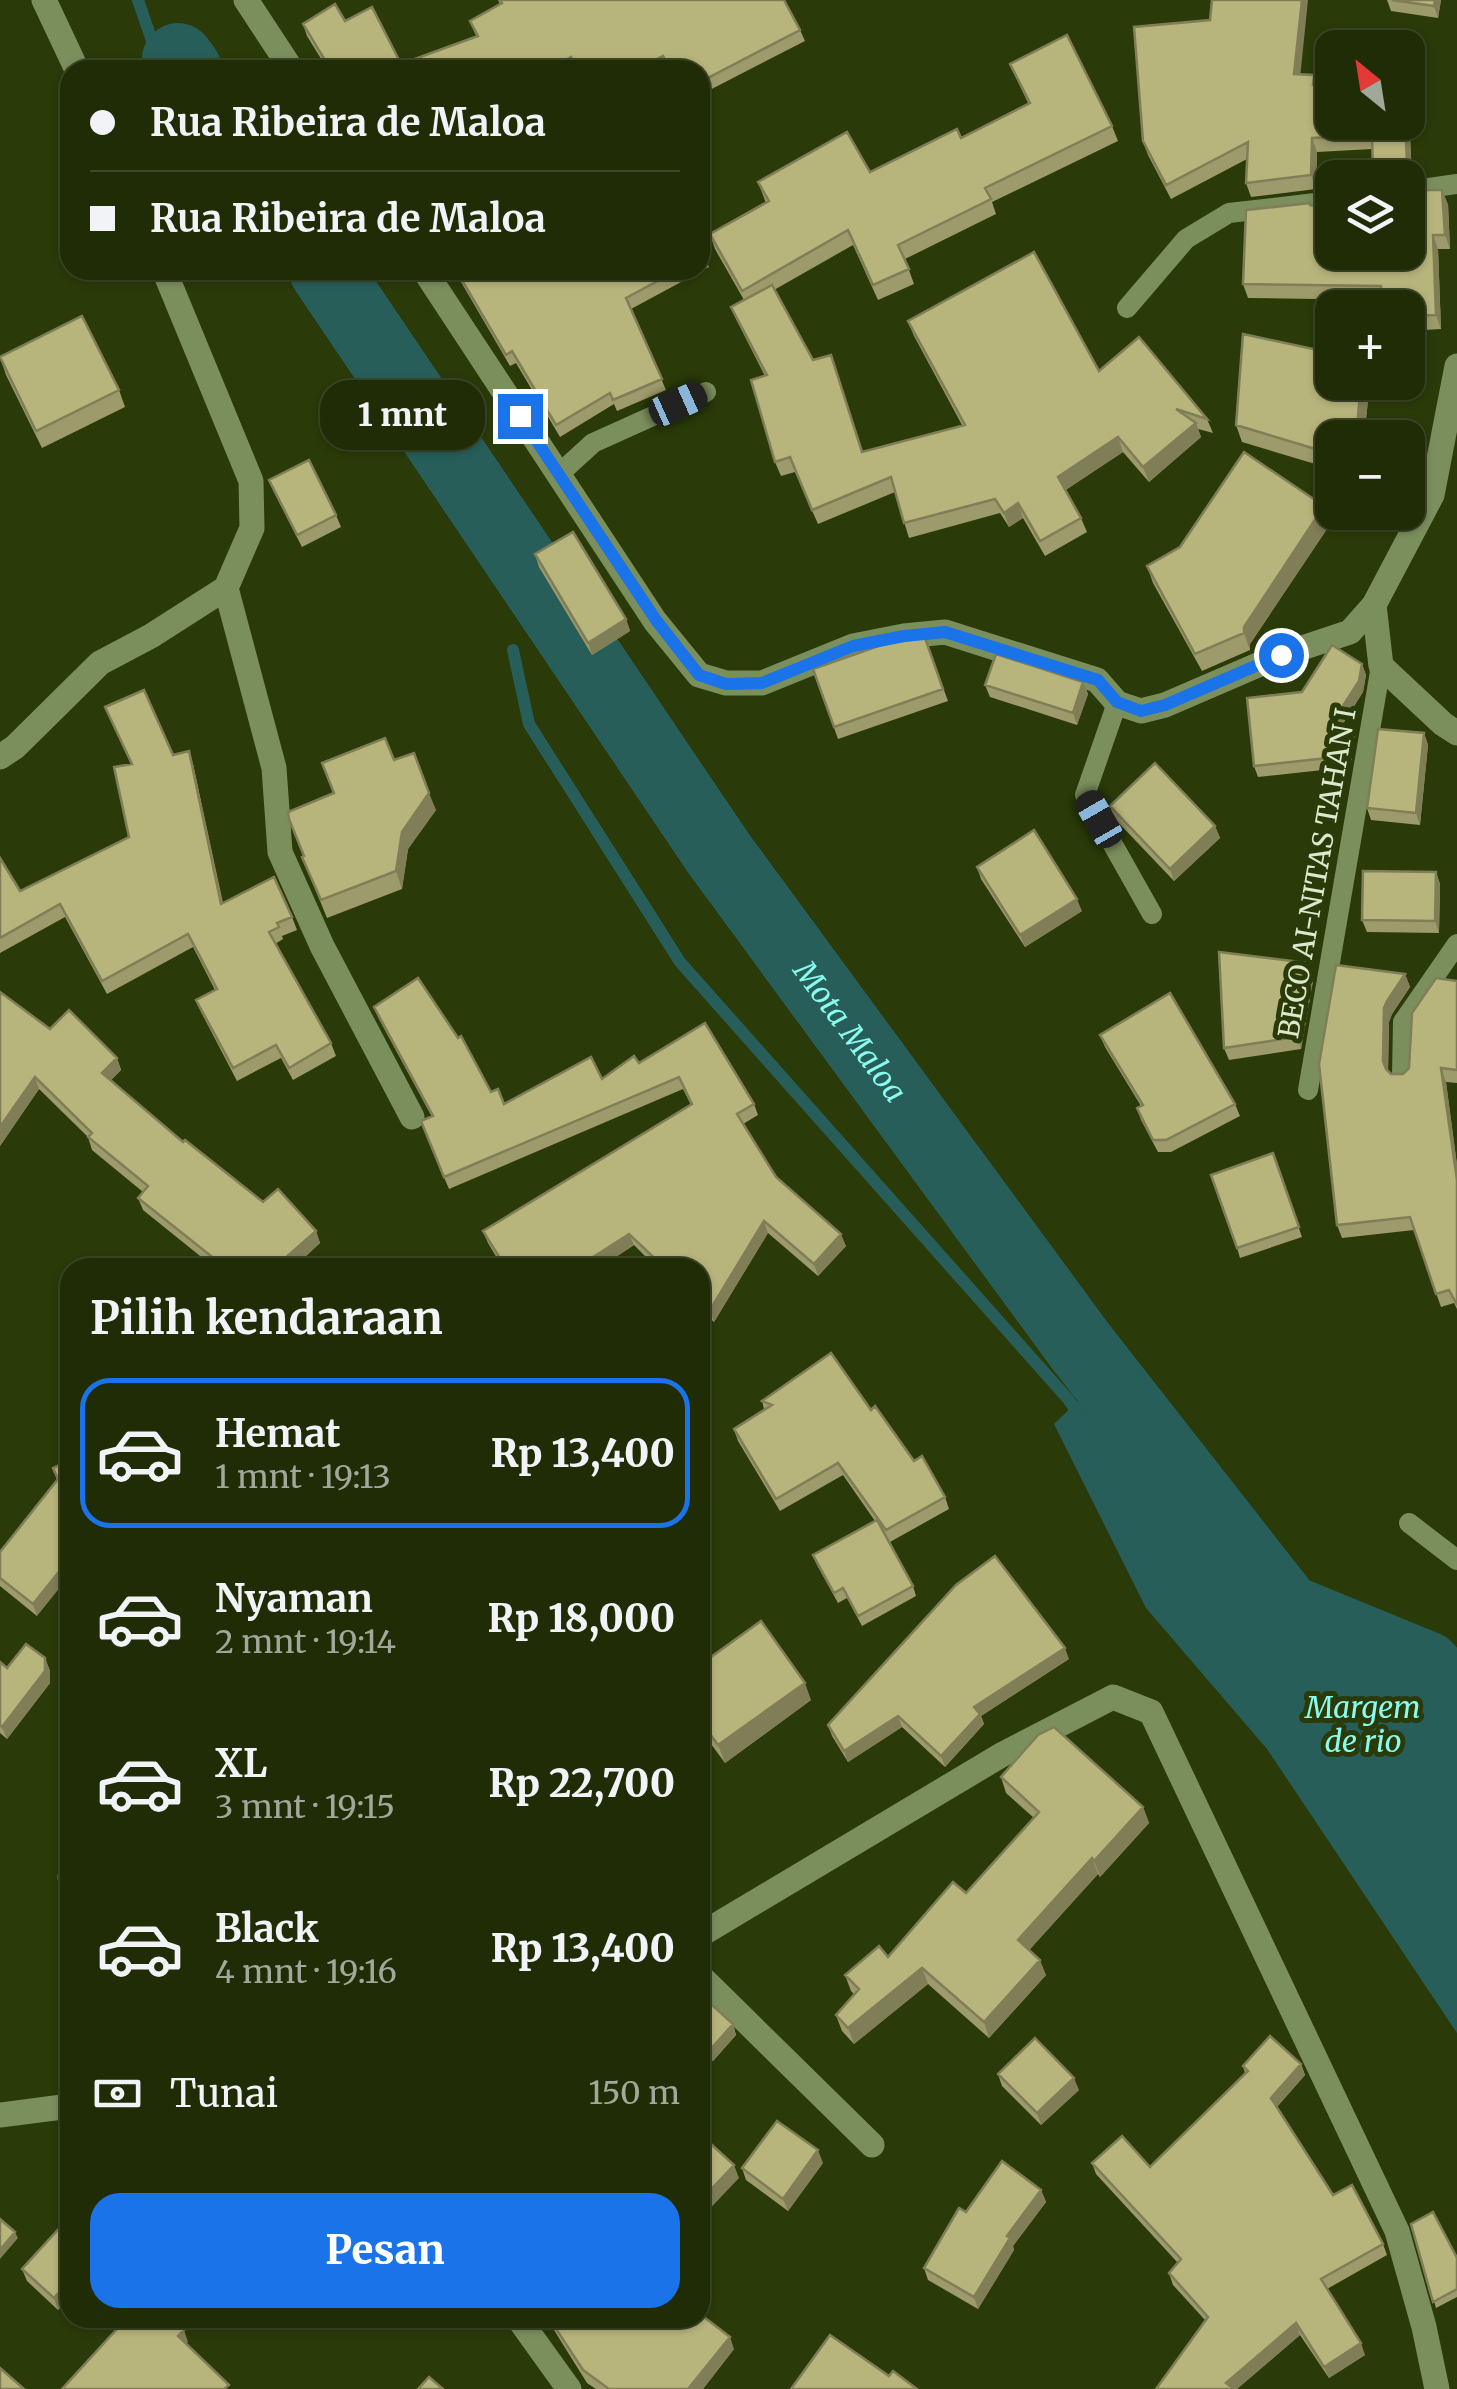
<!DOCTYPE html>
<html lang="id">
<meta charset="utf-8">
<style>
body{margin:0;font-family:Merriweather,serif;background:#283410;color:#f1f3f6;height:100vh;display:flex;flex-direction:column;font-size:38px;white-space:nowrap}
*{box-sizing:border-box;margin:0}
p{font-size:32px;color:#a2a79b}
.icon{flex:none;width:55px;height:55px;fill:none;stroke:currentColor;stroke-width:2;stroke-linecap:round;stroke-linejoin:round}
.map{position:relative;flex:1;overflow:hidden}
.drawer{position:absolute;left:60px;top:1258px;width:650px;height:1070px;display:flex;flex-direction:column;background:#202c06;border-radius:30px;box-shadow:0 2px 8px #0004,0 0 0 2px #3d4828}
.drawer>*{flex:none}
.guide{position:absolute;left:60px;top:60px;width:650px;height:220px;border-radius:30px;box-shadow:0 2px 8px #0004,0 0 0 2px #3d4828;display:grid;align-content:center;height:220px;padding:0 30px;background:#202c06}
.needle{width:65px;rotate:330deg}
.buttons{position:absolute;left:1315px;top:30px;display:grid;gap:20px}
.buttons a{display:grid;place-items:center;width:110px;height:110px;border-radius:20px;background:#202c06;box-shadow:0 2px 8px #0004,0 0 0 2px #3d4828;font-size:50px}
.end{position:absolute;width:45px;height:45px;margin:-22px;border:12px solid #1a73e8;background:#fff;box-shadow:0 0 0 5px #fff}
.from{border-radius:50%}
.bubble{position:absolute;height:70px;border-radius:30px;background:#202c06;box-shadow:0 2px 8px #0004,0 0 0 2px #3d4828;font-size:32px;font-weight:800;line-height:70px;text-align:center}
.car{position:absolute;width:30px;height:60px;margin:-30px -15px;border-radius:12px;box-shadow:0 0 8px 2px #0007;background:linear-gradient(#222 24%,#8ab4d8 0 40%,#222 0 76%,#8ab4d8 0 86%,#222 0)}
.guide b{display:flex;align-items:center;gap:35px;height:95px;font-size:38px}
.guide b+b{border-top:2px solid #3d4828}
.guide i{width:25px;height:25px;background:#f1f3f6}
ul{padding:0;list-style:none}
li{display:flex;align-items:center;gap:30px;height:150px;margin:0 20px 15px;padding:0 10px;border:5px solid transparent;border-radius:30px}
li div{flex:1}
li b{display:block;font-size:38px}
li em{font-style:normal;font-weight:800}
li.selected{border-color:#1a73e8}
li>.icon{width:90px;height:90px;stroke-width:1.5}
h2{padding:0 30px;font-size:45px;line-height:120px}
.pay{display:flex;align-items:center;gap:25px;height:110px;padding:0 30px;font-size:38px}
.pay p{margin-inline-start:auto}
.cta{display:flex;gap:20px;margin-top:auto;padding:20px 30px}
.cta a{flex:1;height:115px;border-radius:30px;background:#1a73e8;color:#fff;font-size:40px;font-weight:800;line-height:115px;text-align:center}
.map>svg:first-child{display:block}
.water{fill:#275e59}
.lines{fill:none;stroke-linecap:round;stroke-linejoin:round}
.stream{stroke:#275e59;stroke-width:12}
.river{stroke:#275e59;stroke-width:72}
.service{stroke:#7b8f5d;stroke-width:20}
.minor{stroke:#7b8f5d;stroke-width:25}
.tertiary{stroke:#7b8f5d;stroke-width:25}
.wall{fill:#9d9b6b}
.shaded-wall{fill:#807e57}
.building{fill:#b7b47c;stroke:#807e57;stroke-width:2.5}
.route{stroke:#1a73e8;stroke-width:12}
.labels{text-anchor:middle;stroke-width:10;stroke-linejoin:round;paint-order:stroke}
.street-label{font-size:28px;fill:#dde9ce;stroke:#2a3a08}
.water-label{font-size:30px;font-style:italic;fill:#89fbef;stroke:#2a3a08}
</style>
<div class="map">
<svg width="1457" height="2389" viewBox="0 0 1457 2389">
<rect width="100%" height="100%" fill="#2a3a08"/>
<path class="water" d="M1087,1392L1283,1595L1434,1653L1457,1675V2033L1267,1749L1146,1608L1054,1424Z"/>
<g class="lines">
<path class="stream" d="M138,0L162,70
M427,377L464,415
M513,650L529,724L680,962L1068,1399L1080,1417"/>
<g class="river">
<path d="M178,59L186,70"/>
<path id="s1" d="M325,270L719,854L1081,1347L1287,1610L1426,1667L1457,1703"/>
</g>
<path class="service" d="M1408,191L1457,184
M1127,308L1186,239L1229,213L1332,201
M559,474L593,443L706,392
M1117,703L1085,795L1152,914
M1402,1075L1403,1022L1457,944
M1308,1090L1381,666
M1409,1523L1457,1560"/>
<path class="minor" d="M44,0L77,70
M1457,366L1432,495L1374,605L1381,666L1443,724L1457,733
M226,588L274,768L280,852L322,946L412,1117
M0,757L15,747L100,663L151,636L226,588L252,528L251,481L164,270
M70,1877V1878
M700,1935L1003,1754L1113,1697L1151,1712L1397,2231L1424,2327L1437,2389
M700,1976L872,2145
M0,2115L70,2106
M518,2318L569,2389"/>
<path class="tertiary" d="M246,0L292,70
M424,270L655,621L699,675L726,683H762L853,646L904,636L945,632L1097,680L1117,703L1141,711L1165,705L1281,655L1350,632L1374,605"/>
</g>
<path class="wall" d="M498,0H784L800,30L805,41L700,95V70H668L667,68L662,70H576L575,69L573,70H328L307,36L303,24L345,21L401,64L476,36L470,21L500,4Z
M1387,0H1441L1438,18L1391,11Z
M1010,64L1112,126L1118,141L992,202L996,214L905,259L914,284L878,300L853,245L774,290L862,452L962,425L914,336L908,321L1099,371L1207,419L1213,433L1198,429L1201,437L1149,482L1123,452L1065,490L1081,518L1087,532L1045,556L1023,518L1009,527L1000,513L909,538L895,492L818,524L795,472L781,476L775,462L765,376L737,321L731,307L744,300L715,249L710,234L766,203L758,182L870,172L961,138L1028,103Z
M1300,74L1317,85L1408,122V93L1412,177L1408,178H1373L1372,149L1317,152L1316,189L1251,197L1246,183L1247,159L1171,199L1148,155L1143,141Z
M1448,204L1450,249H1438L1441,329L1408,331V308L1381,300L1248,298L1243,284L1311,205L1332,252Z
M700,246L709,267L631,309L666,390L617,411L614,404L560,437L516,363L510,366L454,270H700Z
M0,357L119,390L125,407L42,448L6,375Z
M1332,382H1370L1364,438H1332V469L1242,442L1236,425Z
M269,480L336,515L341,527L302,547L274,492Z
M1331,523L1250,644V650L1202,671L1153,583L1147,566Z
M535,554L626,619L630,631L592,655L539,567Z
M925,638L948,701L838,739L813,669Z
M1362,664L1366,675L1363,692L1341,727L1355,738L1350,767L1258,777L1254,766L1302,692Z
M1083,682L1088,694L1077,725L990,697L985,685Z
M105,707L173,755L193,764L223,903L292,917L297,930L282,936L283,939L275,944L331,1043L336,1056L293,1080L281,1058L237,1081L201,1012L196,1000L215,990L193,947L107,994L65,917L0,953V858L20,891L129,837L131,764Z
M1424,733L1428,745L1420,825L1371,820L1367,808Z
M394,760L436,810L408,849L402,889L327,918L302,857L334,793Z
M1110,806L1215,826L1220,838L1174,881L1114,818Z
M977,867L1082,911L1025,947L981,879Z
M1436,872L1440,884L1439,933L1367,932L1362,920Z
M1405,974L1410,987L1392,1014L1389,1022L1388,1071L1391,1074H1403L1409,1068L1457,981V1083L1446,1082L1457,1165V1309L1454,1303L1441,1307L1414,1230L1342,1238L1337,1225L1319,1064Z
M1314,975L1301,1049L1229,1060L1224,1048Z
M0,992L50,1029L117,1058L121,1070L111,1080L183,1142L263,1202L316,1231L320,1243L293,1268H215L143,1210L138,1198L143,1192L92,1150L88,1137L39,1089L0,1146Z
M374,1007L491,1092L504,1104L602,1079L639,1063L754,1104L758,1115L743,1124L776,1177L846,1246L818,1276L768,1233L714,1322L700,1309V1268H657L634,1245L599,1268H503L488,1243L483,1231L691,1105L683,1089L449,1189L425,1133L432,1117L379,1019Z
M1100,1035L1235,1104L1240,1116L1171,1152H1158L1141,1120L1137,1108L1141,1106L1105,1047Z
M1273,1153L1302,1237L1240,1258L1237,1248Z
M762,1401L871,1410L945,1497L949,1509L890,1542L884,1534L913,1586L916,1596L862,1626L847,1598L838,1603L817,1565L813,1555L875,1521L843,1475L780,1511L738,1441L734,1429L764,1409Z
M70,1460L37,1616L0,1586V1552L57,1480L53,1468Z
M45,1658L50,1671V1683L7,1739L0,1733V1662L7,1668Z
M1069,1659L981,1716L984,1724L945,1767L902,1727L848,1762L832,1736L828,1725Z
M700,1665L811,1700L725,1763L700,1729Z
M1001,1777L1143,1807L1149,1823L1100,1877L1098,1874L1029,1950L1046,1975L989,2038L928,1984L854,2044L842,2031L836,2015L854,1994L851,1991L845,1975L888,1957L966,1893L1034,1818L1006,1793Z
M700,1994L733,2024L736,2035L713,2061L700,2050Z
M1301,2064L1305,2075L1277,2107L1333,2195L1383,2244L1387,2255L1327,2289L1365,2355L1329,2378L1300,2335L1237,2389H1156L1205,2320L1173,2285L1169,2273L1178,2263L1096,2174L1092,2163L1150,2167L1245,2073L1243,2066Z
M998,2074L1079,2090L1041,2125L1002,2086Z
M823,2163L788,2211L746,2180L742,2168Z
M1041,2190L1046,2202L1013,2246L1014,2250L978,2309L928,2280L924,2268L966,2212Z
M70,2209V2297L58,2310L27,2281L22,2269L70,2226Z
M1411,2224L1457,2258V2297L1436,2308Z
M549,2318L734,2349L703,2389H596L587,2383L554,2330Z"/>
<path class="shaded-wall" d="M1302,0H1308L1299,88L1294,74Z
M1435,0H1441L1438,18L1434,6Z
M1408,93V95L1412,177L1407,163L1405,122H1408Z
M1312,138L1317,152L1316,189L1311,175Z
M1394,167L1398,178H1390Z
M1442,190L1448,204L1450,249L1445,235Z
M1433,235L1438,249L1441,329L1436,315Z
M1361,382H1370L1364,438H1356Z
M1196,423L1201,437L1149,482L1143,467Z
M1118,437L1123,452L1063,492L1058,477Z
M1018,503L1023,518L1009,527L1004,513Z
M1324,506L1331,523L1250,644V650L1244,633V627Z
M626,619L630,631L592,655L588,643Z
M1362,664L1366,675L1363,692L1334,737L1330,726Z
M1083,682L1088,694L1077,725L1073,713Z
M1351,728L1355,738L1350,767L1346,756Z
M1424,733L1428,745L1420,825L1416,813Z
M189,751L193,764L225,917L221,904Z
M429,793L436,810L408,849L402,889L396,871L402,832Z
M1215,826L1220,838L1174,881L1170,869Z
M1436,872L1440,884L1439,933L1435,921Z
M1077,899L1082,911L1025,947L1020,935Z
M1309,963L1314,975L1301,1049L1297,1037Z
M1405,974L1410,987L1392,1014L1389,1022L1388,1075L1383,1061L1384,1008L1387,1001Z
M117,1058L121,1070L106,1085L102,1073Z
M1441,1068L1446,1082L1457,1165V1180Z
M35,1077L39,1089L0,1146V1127Z
M764,1221L768,1233L714,1322L710,1310Z
M316,1231L320,1243L293,1268H274Z
M629,1234L634,1245L599,1268H576Z
M841,1234L846,1246L818,1276L814,1264Z
M70,1558V1575L37,1616L33,1604Z
M1065,1648L1069,1659L981,1716L984,1724L945,1767L941,1756L974,1707Z
M45,1658L50,1671V1683L7,1739L2,1727Z
M805,1683L811,1700L725,1763L718,1745Z
M898,1716L902,1727L848,1762L844,1751Z
M1143,1807L1149,1823L1100,1877L1094,1861Z
M1092,1858L1098,1874L1024,1956L1018,1940Z
M1040,1960L1046,1975L989,2038L984,2022Z
M922,1968L928,1984L854,2044L848,2028Z
M733,2024L736,2035L713,2061L709,2051Z
M1301,2064L1305,2075L1275,2109L1271,2098Z
M1074,2078L1079,2090L1041,2125L1037,2113Z
M818,2150L823,2163L788,2211L783,2199Z
M734,2165L739,2178L700,2219V2201Z
M1041,2190L1046,2202L1013,2246L1014,2250L978,2309L974,2297L1007,2236Z
M15,2232L18,2238L0,2259V2250Z
M703,2276L707,2288L700,2299V2280Z
M70,2280V2297L58,2310L54,2298Z
M1296,2323L1300,2335L1237,2389H1228L1226,2383Z
M184,2330L188,2342L183,2348L178,2336Z
M730,2337L734,2349L703,2389H688Z
M1361,2343L1365,2355L1329,2378L1324,2367Z"/>
<path class="building" d="M500,0H784L800,30L700,82V70H670L663,56L636,70H578L571,57L549,70H540L535,61L512,70H331L303,24L335,4L345,21L372,7L401,64L478,36L470,21L502,3Z
M1212,0H1302L1294,74L1314,75L1313,85H1332V122H1405L1407,163L1394,167L1390,178H1373L1372,135L1312,138L1311,175L1246,183L1248,142L1166,185L1143,141L1134,27L1210,20Z
M1392,0H1435L1434,6Z
M1067,35L1112,126L985,188L991,199L898,245L909,269L873,285L848,230L742,291L710,234L769,201L758,182L847,132L870,172L957,129L961,138L1030,103L1010,64Z
M1408,190H1442L1445,235H1433L1436,315L1408,316V308H1382L1381,286L1243,284L1246,210L1310,203V205L1332,210V252H1408Z
M1034,252L1099,371L1139,337L1207,419L1176,409L1196,423L1143,467L1118,437L1058,477L1081,518L1040,541L1018,503L1004,513L995,499L904,523L891,477L812,510L790,457L775,462L751,380L767,375L731,307L772,285L813,360L831,355L862,452L965,425L908,321Z
M456,270H678L626,298L662,379L613,400L610,393L556,425L512,351L506,355Z
M82,316L119,390L36,431L0,357Z
M1243,334L1332,353V382H1361L1356,438H1332V454L1236,425Z
M1244,452L1324,506L1244,627V633L1195,654L1147,566L1180,547Z
M309,460L336,515L297,535L269,480Z
M573,532L626,619L588,643L535,554Z
M925,638L943,689L834,727L813,669L887,643Z
M1332,645L1362,664L1359,681L1330,726L1351,728L1346,756L1254,766L1247,698L1302,692Z
M996,654L1083,682L1073,713L985,685Z
M144,690L173,755L189,751L221,904L274,877L292,917L277,923L279,927L269,932L331,1043L289,1068L276,1045L233,1068L196,1000L217,989L188,934L102,981L60,904L0,938V858L20,891L129,837L114,767L132,764L105,707Z
M1378,729L1424,733L1416,813L1367,808Z
M385,738L394,760L414,753L429,793L402,832L396,871L321,900L302,857L304,856L289,819L288,812L334,793L322,763Z
M1155,763L1215,826L1170,869L1110,806Z
M1034,830L1077,899L1020,935L977,867Z
M1363,871L1436,872L1435,921L1362,920Z
M1219,952L1309,963L1297,1037L1224,1048Z
M1336,965L1405,974L1387,1001L1384,1008L1383,1061L1386,1069L1391,1074H1403L1409,1068L1412,1013L1436,978L1457,981V1070L1441,1068L1457,1180V1305L1449,1290L1436,1294L1410,1217L1337,1225L1319,1064Z
M418,978L458,1038L461,1036L491,1092L498,1089L504,1104L591,1057L602,1079L634,1056L639,1063L705,1023L754,1104L737,1114L776,1177L841,1234L814,1264L764,1221L710,1310L700,1301V1268H665L629,1234L576,1268H506L483,1231L692,1104L679,1077L444,1177L421,1121L433,1116L374,1007Z
M0,992L50,1029L69,1010L117,1058L102,1073L183,1142L185,1140L263,1202L278,1189L316,1231L274,1268H224L225,1267L138,1198L148,1186L88,1137L92,1133L35,1077L0,1127Z
M1170,993L1235,1104L1166,1140H1153L1137,1108L1143,1105L1100,1035Z
M1273,1153L1299,1227L1237,1248L1211,1175Z
M831,1353L871,1410L875,1406L914,1461L922,1456L945,1497L886,1530L838,1463L776,1499L734,1429L772,1405L762,1401Z
M70,1460V1558L33,1604L0,1578V1552L58,1479L53,1468Z
M877,1520L913,1586L858,1616L843,1588L834,1593L813,1555Z
M995,1556L1065,1648L974,1707L980,1714L941,1756L898,1716L844,1751L828,1725L956,1585Z
M761,1621L805,1683L718,1745L700,1720V1665Z
M26,1644L45,1658V1671L2,1727L0,1725V1662L7,1668Z
M1054,1727L1143,1807L1094,1861L1092,1858L1018,1940L1040,1960L984,2022L922,1968L848,2028L836,2015L859,1989L845,1975L879,1946L888,1957L953,1882L966,1893L1039,1812L1001,1777L1038,1735Z
M700,1994L733,2024L709,2051L700,2043Z
M1270,2036L1301,2064L1271,2098L1333,2195L1352,2185L1383,2244L1321,2279L1361,2343L1324,2367L1296,2323L1226,2383L1234,2389H1156L1208,2317L1169,2273L1181,2259L1092,2163L1122,2136L1150,2167L1248,2071L1243,2066Z
M1035,2038L1074,2078L1037,2113L998,2074Z
M777,2121L818,2150L783,2199L742,2168Z
M700,2134L734,2165L700,2201Z
M1002,2161L1041,2190L1007,2236L1010,2238L974,2297L924,2268L959,2208L966,2212Z
M1433,2212L1457,2258V2289L1433,2302L1411,2224Z
M0,2219L15,2232L0,2250Z
M65,2222L70,2227V2280L54,2298L22,2269Z
M700,2314L730,2337L688,2389H609L583,2370L549,2318H700Z
M127,2318H170L184,2330L178,2336L229,2385L224,2389H62Z
M830,2335L889,2376L893,2371L917,2389H791Z
M0,2368L24,2389H0Z
M429,2377L443,2389H418Z"/>
<g class="lines">
<path class="route" d="M520,416L656,620L699,675L726,684L762,683L853,646L904,636L945,632L1098,680L1117,702L1141,711L1165,705L1281,655"/>
</g>
<g class="labels">
<g class="street-label">
<text transform="translate(1317 873) rotate(-80)" y="10">BECO AI-NITAS TAHAN I</text>
</g>
<g class="water-label">
<text dy="10" stroke="none"><textPath href="#s1" startOffset="925">Mota Maloa</textPath></text>
<text x="1363" y="1718">Margem<tspan x="1363" dy="34">de rio</tspan></text>
</g>
</g>
</svg>
<div class="buttons">
<a><svg class="needle" viewBox="-14 -14 28 28"><path d="M0-13l5 13h-10z" fill="#e53935"/><path d="M0 13l5-13h-10z" fill="#a2a79b"/></svg></a>
<a><svg class="icon" aria-label="layers" viewBox="0 0 24 24"><path d="M12 4l9 5-9 5-9-5zM3 14l9 5 9-5"/></svg></a>
<a>+</a>
<a>−</a>
</div>
<i class="end from" style="left:1281px;top:655px"></i>
<i class="end" style="left:520px;top:416px"></i>
<div class="bubble" style="left:320px;top:380px;width:165px">1 mnt</div>
<i class="car" style="left:678px;top:404px;rotate:66deg"></i>
<i class="car" style="left:1099px;top:819px;rotate:330deg"></i>
<div class="guide">
<b><i class="from"></i>Rua Ribeira de Maloa</b>
<b><i></i>Rua Ribeira de Maloa</b>
</div>
<section class="drawer">
<h2>Pilih kendaraan</h2>
<ul>
<li class="selected"><svg class="icon" aria-label="car" viewBox="0 0 24 24"><path d="M5 17H2v-5l4-1 3-4h7l3 4 3 1v5h-3M9 17h6M6 11h13"/><circle cx="7" cy="17" r="2"/><circle cx="17" cy="17" r="2"/></svg><div><b>Hemat</b><p>1 mnt · 19:13</p></div><em>Rp 13,400</em></li>
<li><svg class="icon" aria-label="car" viewBox="0 0 24 24"><path d="M5 17H2v-5l4-1 3-4h7l3 4 3 1v5h-3M9 17h6M6 11h13"/><circle cx="7" cy="17" r="2"/><circle cx="17" cy="17" r="2"/></svg><div><b>Nyaman</b><p>2 mnt · 19:14</p></div><em>Rp 18,000</em></li>
<li><svg class="icon" aria-label="car" viewBox="0 0 24 24"><path d="M5 17H2v-5l4-1 3-4h7l3 4 3 1v5h-3M9 17h6M6 11h13"/><circle cx="7" cy="17" r="2"/><circle cx="17" cy="17" r="2"/></svg><div><b>XL</b><p>3 mnt · 19:15</p></div><em>Rp 22,700</em></li>
<li><svg class="icon" aria-label="car" viewBox="0 0 24 24"><path d="M5 17H2v-5l4-1 3-4h7l3 4 3 1v5h-3M9 17h6M6 11h13"/><circle cx="7" cy="17" r="2"/><circle cx="17" cy="17" r="2"/></svg><div><b>Black</b><p>4 mnt · 19:16</p></div><em>Rp 13,400</em></li>
</ul>
<div class="pay"><svg class="icon" aria-label="cash" viewBox="0 0 24 24"><path d="M3 7h18v10H3z"/><circle cx="12" cy="12" r="2"/></svg>Tunai<p>150 m</p></div>
<div class="cta"><a>Pesan</a></div>
</section>
</div>
